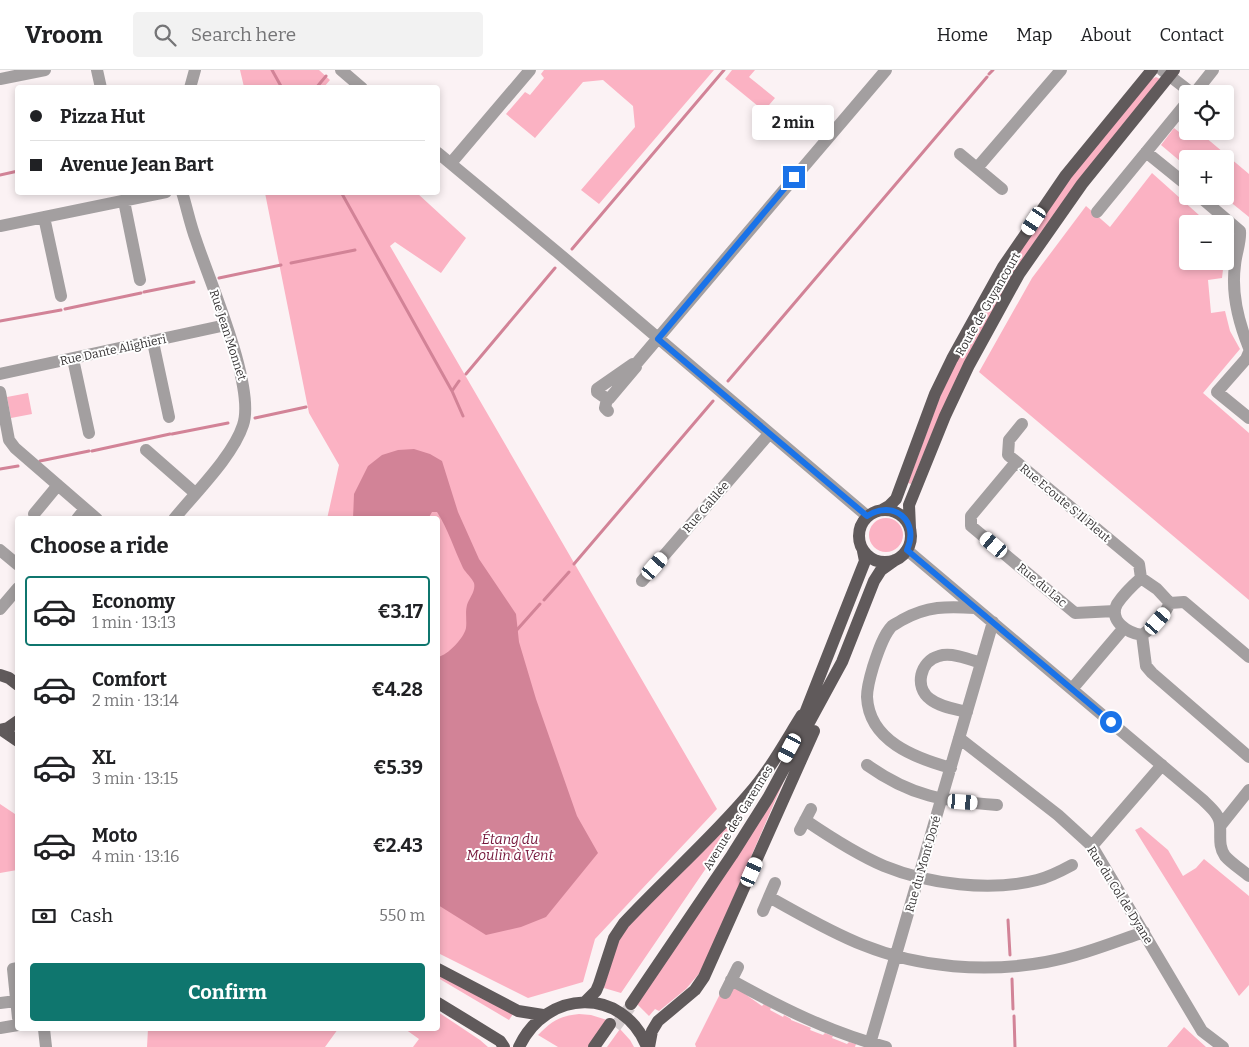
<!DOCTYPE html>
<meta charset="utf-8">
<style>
body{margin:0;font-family:Bitter,serif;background:#f2f2f2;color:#202124;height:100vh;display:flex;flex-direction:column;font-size:19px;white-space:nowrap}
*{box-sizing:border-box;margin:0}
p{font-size:16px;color:#757577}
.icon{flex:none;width:28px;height:28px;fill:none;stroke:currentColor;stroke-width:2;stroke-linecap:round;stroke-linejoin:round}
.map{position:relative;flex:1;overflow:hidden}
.sheet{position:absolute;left:15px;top:446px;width:425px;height:515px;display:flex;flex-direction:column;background:#fff;border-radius:5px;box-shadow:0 2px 8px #0003}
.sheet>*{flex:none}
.top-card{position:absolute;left:15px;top:15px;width:425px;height:110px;border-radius:5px;box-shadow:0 2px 8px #0003;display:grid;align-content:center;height:110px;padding:0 15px;background:#fff}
.tools{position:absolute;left:1179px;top:15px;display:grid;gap:10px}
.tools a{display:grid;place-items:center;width:55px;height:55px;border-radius:5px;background:#fff;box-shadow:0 2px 8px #0003;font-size:25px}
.end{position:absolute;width:22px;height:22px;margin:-11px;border:6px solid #1a73e8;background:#fff;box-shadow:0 0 0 2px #fff}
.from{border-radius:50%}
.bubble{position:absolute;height:35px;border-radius:5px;background:#fff;box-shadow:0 2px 8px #0003;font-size:16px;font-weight:700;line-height:35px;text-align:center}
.car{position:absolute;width:15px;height:30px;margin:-15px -8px;border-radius:6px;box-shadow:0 0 4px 1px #0007;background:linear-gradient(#fff 24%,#345 0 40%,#fff 0 76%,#345 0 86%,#fff 0)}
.top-card b{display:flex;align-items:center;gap:18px;height:48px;font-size:19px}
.top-card b+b{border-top:1px solid #e0e0e0}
.top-card i{width:12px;height:12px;background:#202124}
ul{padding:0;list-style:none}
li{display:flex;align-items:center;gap:15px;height:70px;margin:0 10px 8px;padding:0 5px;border:2px solid transparent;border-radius:5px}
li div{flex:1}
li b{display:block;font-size:19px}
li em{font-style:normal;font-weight:700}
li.current{border-color:#0f766e}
li>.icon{width:45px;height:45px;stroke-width:1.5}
h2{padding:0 15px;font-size:22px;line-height:60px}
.pay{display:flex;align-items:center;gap:12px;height:55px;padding:0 15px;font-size:19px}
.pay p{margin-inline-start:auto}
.action{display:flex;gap:10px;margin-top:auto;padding:10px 15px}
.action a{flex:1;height:58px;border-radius:5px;background:#0f766e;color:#fff;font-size:20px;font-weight:700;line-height:58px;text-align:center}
header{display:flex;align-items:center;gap:30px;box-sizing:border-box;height:70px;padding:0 25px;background:#fff;border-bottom:1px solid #e0e0e0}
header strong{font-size:24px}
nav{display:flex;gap:28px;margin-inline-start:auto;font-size:18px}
.search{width:350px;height:45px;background:#f2f2f2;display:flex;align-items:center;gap:12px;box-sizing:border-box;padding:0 18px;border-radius:5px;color:#757577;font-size:19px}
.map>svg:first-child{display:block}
.green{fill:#fbb2c3}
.water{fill:#d28397}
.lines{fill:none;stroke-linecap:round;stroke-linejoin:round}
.stream{stroke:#d28397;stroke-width:3}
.major-tunnel{stroke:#d4ccce;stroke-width:12;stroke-dasharray:12 6;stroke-linecap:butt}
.minor{stroke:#a39fa0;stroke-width:12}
.major{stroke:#605a5b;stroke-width:12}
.route{stroke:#1a73e8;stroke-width:6}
.labels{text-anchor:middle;stroke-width:4;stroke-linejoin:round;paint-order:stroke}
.street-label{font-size:12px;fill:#363334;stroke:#fff}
.water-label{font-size:14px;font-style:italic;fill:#76183c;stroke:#fff}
</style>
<header>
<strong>Vroom</strong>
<div class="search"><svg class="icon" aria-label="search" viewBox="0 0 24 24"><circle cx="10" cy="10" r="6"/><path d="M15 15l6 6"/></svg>Search here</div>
<nav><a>Home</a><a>Map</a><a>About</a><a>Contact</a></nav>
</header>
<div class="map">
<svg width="1249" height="977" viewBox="0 0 1249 977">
<rect width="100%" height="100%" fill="#fbf2f4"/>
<path class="green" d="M240,0H319L330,10L324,17H244Z
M544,0H714L599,134L581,120L635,57L633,36L603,10L583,12L535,68L506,44L525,22L530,25L544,8L541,4Z
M732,0H755L749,7L775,28L764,41L725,9Z
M1156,7L1160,9L1067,125L936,354L911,414L908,413L939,329L954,296L1007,199L1066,113L1148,11Z
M1187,52L1188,61H1198L1249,104V147L1223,126H1225V89H1188L1187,97L1161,75L1174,58L1179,62Z
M1152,103L1209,154H1188V191H1224L1222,208L1208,210L1211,243L1225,241L1230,261L1240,279L1203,323L1249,363V530L979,302L1032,208L1086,136L1110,157Z
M265,123H417L466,168L441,203L395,172L390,176L717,739L595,869L583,912L528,928L438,883V449H327L339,395L309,343Z
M28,323L32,344L11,348L7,327Z
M869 465a17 17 0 1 1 34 0a17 17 0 1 1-34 0Z
M795,685L702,900L686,919L659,941L655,939L649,946L637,934Z
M762,716L621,923L604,918L616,874L625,859Z
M0,734L18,746L16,750L18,751L17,800L0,803Z
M1141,757L1168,780L1183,806L1196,798L1204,789L1249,826V915L1239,926L1135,760Z
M438,904L513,944L509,950L438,908Z
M735,917L762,936L764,934L771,938L770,940L783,947L784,945L791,949V950L811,958L810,960L823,965L825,963L833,966L832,968L847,974L849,972L856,974L855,977H696L695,974L721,922Z
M438,942L480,970L488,977H413L419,969L405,959H438Z
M579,944L591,945L607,950L588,977H558L538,965C552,951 559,946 579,944Z
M1184,957L1206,977H1167Z
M148,959H338L325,977H147Z
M620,959L630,970L634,977H607Z"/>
<path class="water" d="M414,379L430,384L442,391L458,442L479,489L516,544L519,572L536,629L577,746L598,783L546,847L521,857L486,865L438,835V587C448,585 464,568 466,558C467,550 465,543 467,535C469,528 476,521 474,513C472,508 466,503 463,498C454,479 448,459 437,442H432L428,449H353L354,424L368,396L382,385L398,380Z"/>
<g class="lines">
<path class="stream" d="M272,0L282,18
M989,4L993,0
M316,18L326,6
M0,105L18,101
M341,122L452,321L463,346
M572,179L724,0
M291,193L355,180
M219,208L281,195
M144,222L194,212
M65,239L141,223
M0,251L61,240
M466,304L555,198
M728,311L987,7
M452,321L459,311
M255,348L306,337
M172,364L228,353
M92,381L170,364
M40,391L89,381
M0,399L18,396
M574,494L713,331
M544,530L569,502
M515,562L540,534
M1008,850L1010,885
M1012,909L1013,939
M1014,946L1015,977"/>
<path class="major-tunnel" d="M615,957L630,937"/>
<path class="minor" d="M97,0L101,18
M341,0L362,18
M1162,0L1193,24
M0,9L45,0
M190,18L195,0
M1194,24L1213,0
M1146,82L1188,116
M438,83L557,182L867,446
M960,84L1002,119
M451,93L530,0
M977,98L1061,0
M1199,126L1240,161C1241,172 1236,183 1235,195C1231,224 1238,251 1249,278
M124,131L140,210
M1097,142L1188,31
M44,147L61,226
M0,156L166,122
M153,272L169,347
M1249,282L1246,289L1217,322L1249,348
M73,289L89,363
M636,294V297L609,329H607L597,322V319L633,294H636L886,0
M0,304L226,255
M0,322L9,370L15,378L97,449
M607,329L605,338L608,341
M1022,354L1009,370L1008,385L1139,494L1141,508
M146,380L195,423
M1016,392L971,446V456L1075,543L1115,541
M34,444L58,415
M77,449L85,439
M174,449C195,423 233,386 243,355C256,317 209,210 196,170C190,154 187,138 182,122
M0,480L18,495
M907,480L1203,730C1210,737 1220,745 1220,755C1221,766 1218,776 1225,786C1231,793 1242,800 1249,806
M1141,508L1157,519L1170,533C1164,546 1154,557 1142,565C1128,563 1108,551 1117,534C1123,525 1133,515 1141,508Z
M642,511L769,364
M1170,533L1184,532L1249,587
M0,539L18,518
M1142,565L1146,596L1152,603L1249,687
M1072,619L1123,559
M967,642C955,639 940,637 930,629C914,617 920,591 939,586C951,582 969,589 981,593
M959,668L1058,745L1092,776L1202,961L1223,977
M867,695C912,727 944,731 997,735
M951,698C915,688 869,671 867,627C867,617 870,607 873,597C877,585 883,565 892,556C895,554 899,552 902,550C927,536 947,536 975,538
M805,750C830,767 856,784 884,796C928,814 990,822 1037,810C1050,807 1061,801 1072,795
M1221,755L1249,720
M800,760L811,739
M1092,776L1162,695
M769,827C800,844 830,862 863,875C920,898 986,903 1046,892C1080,886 1112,873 1144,862
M763,841L775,813
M18,898L13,899L18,948
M731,910C780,937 831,963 886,977
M725,923L738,897
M0,933L16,931
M0,958L18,955
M44,959L46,977
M869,977L993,552"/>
<path class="major" d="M859 466a26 26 0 1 1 52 0a26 26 0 1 1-52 0Z
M882,440L889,436L896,429L935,324L952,289L1003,197L1066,105L1152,0
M910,458L909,435L945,346L969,295L1019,204L1082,114L1174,0
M0,605L9,608L18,615
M800,656L861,501L865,491L863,481
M0,660L8,658L18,651
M2,660L18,671
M438,899L518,941L543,945
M585,932L596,921L599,914L614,868L624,853C665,809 710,770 749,724C770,700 785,672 802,645
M438,933L500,971L504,977
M631,934L732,785L768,728L842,592L874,511L881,500L895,490
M519,977C546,919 623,916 647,977
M594,977L610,954
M649,977L652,961L658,951L695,920L704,907L814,661"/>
</g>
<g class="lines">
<path class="route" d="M794,107L658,269L867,446C894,429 920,451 907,480L1111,652"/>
</g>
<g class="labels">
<g class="street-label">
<text transform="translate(988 234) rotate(-60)" y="4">Route de Guyancourt</text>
<text transform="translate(228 265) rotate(72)" y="4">Rue Jean Monnet</text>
<text transform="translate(113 280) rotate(-12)" y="4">Rue Dante Alighieri</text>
<text transform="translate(1065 433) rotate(40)" y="4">Rue Ecoute S'Il Pleut</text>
<text transform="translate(706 437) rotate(-49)" y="4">Rue Galilée</text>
<text transform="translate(1042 515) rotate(40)" y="4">Rue du Lac</text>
<text transform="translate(738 748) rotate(-58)" y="4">Avenue des Garennes</text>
<text transform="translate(923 794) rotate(-74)" y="4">Rue du Mont Doré</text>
<text transform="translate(1120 825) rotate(58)" y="4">Rue du Col de Dyane</text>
</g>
<g class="water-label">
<text x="510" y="774">Étang du<tspan x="510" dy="16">Moulin à Vent</tspan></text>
</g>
</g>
</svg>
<div class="tools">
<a><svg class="icon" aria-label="locate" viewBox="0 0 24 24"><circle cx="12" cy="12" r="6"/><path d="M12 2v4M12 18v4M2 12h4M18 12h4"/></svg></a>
<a>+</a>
<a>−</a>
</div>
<i class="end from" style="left:1111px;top:652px"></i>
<i class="end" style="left:794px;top:107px"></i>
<div class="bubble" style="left:752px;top:35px;width:82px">2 min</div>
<i class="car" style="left:1034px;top:151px;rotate:214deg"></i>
<i class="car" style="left:994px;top:475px;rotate:310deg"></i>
<i class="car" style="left:655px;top:496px;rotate:41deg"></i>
<i class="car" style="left:1158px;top:551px;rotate:41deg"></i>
<i class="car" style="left:790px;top:678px;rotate:208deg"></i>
<i class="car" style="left:963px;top:732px;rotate:94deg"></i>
<i class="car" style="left:752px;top:802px;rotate:24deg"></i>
<div class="top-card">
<b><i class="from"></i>Pizza Hut</b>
<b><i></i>Avenue Jean Bart</b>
</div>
<section class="sheet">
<h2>Choose a ride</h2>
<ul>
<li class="current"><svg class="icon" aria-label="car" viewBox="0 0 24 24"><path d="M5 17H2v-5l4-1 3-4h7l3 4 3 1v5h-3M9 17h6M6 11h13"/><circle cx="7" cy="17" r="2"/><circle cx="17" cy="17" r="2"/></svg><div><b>Economy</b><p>1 min · 13:13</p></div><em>€3.17</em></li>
<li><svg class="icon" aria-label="car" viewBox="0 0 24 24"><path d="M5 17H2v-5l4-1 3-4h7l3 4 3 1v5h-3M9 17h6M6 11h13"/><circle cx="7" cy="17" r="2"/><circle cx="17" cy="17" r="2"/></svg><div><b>Comfort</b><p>2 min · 13:14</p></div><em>€4.28</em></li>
<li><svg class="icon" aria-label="car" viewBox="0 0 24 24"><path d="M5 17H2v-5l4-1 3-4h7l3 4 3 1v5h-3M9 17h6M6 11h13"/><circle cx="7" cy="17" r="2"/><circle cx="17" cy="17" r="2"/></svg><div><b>XL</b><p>3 min · 13:15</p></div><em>€5.39</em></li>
<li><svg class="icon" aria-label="car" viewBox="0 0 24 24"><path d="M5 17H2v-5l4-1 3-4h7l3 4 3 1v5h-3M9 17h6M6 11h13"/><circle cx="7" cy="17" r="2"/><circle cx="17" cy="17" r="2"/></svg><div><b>Moto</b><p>4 min · 13:16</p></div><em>€2.43</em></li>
</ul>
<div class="pay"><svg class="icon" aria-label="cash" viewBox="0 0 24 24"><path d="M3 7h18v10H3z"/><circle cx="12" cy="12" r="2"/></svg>Cash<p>550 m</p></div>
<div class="action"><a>Confirm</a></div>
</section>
</div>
